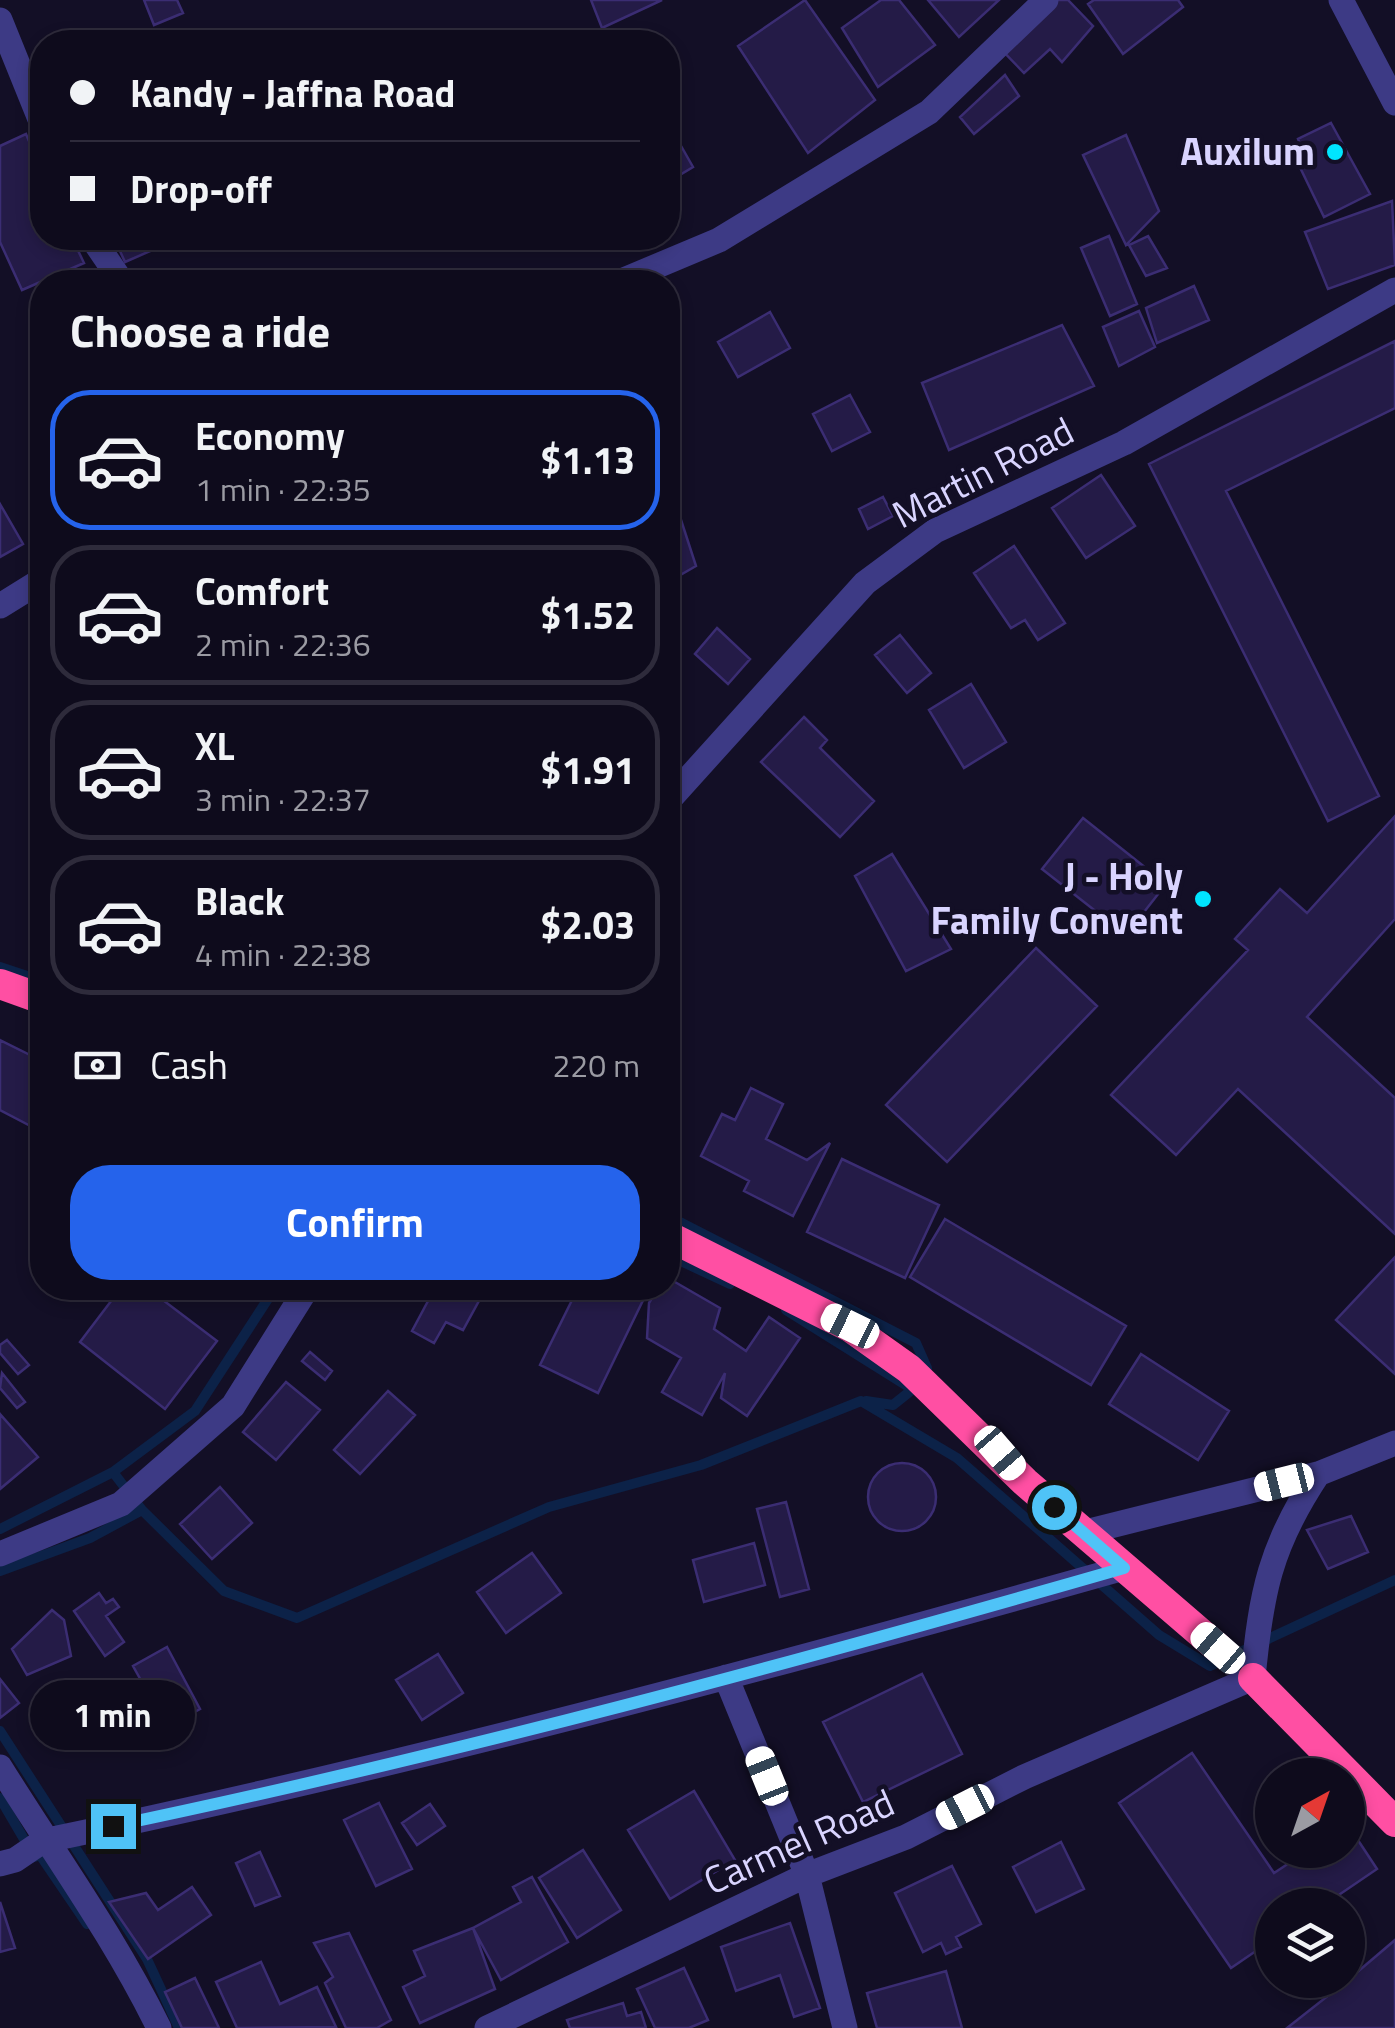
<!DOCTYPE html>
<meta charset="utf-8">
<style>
body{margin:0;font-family:"Titillium Web",sans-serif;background:#1c1929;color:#f1f3f6;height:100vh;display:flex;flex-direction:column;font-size:38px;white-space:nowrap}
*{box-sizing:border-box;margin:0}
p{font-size:32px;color:#9b9ba3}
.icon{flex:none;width:55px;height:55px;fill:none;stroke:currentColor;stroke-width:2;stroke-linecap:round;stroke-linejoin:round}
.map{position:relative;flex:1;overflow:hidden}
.details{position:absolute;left:30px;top:270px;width:650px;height:1030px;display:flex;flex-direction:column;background:#0e0b1c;border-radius:40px;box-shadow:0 5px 15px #0003,0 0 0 2px #2e2b3b}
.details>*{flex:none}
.guide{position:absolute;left:30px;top:30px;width:650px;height:220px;border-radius:40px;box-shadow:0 5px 15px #0003,0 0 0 2px #2e2b3b;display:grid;align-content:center;height:220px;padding:0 40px;background:#0e0b1c}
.needle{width:65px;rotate:40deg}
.fabs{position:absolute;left:1255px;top:1758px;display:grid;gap:20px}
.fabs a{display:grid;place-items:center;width:110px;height:110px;border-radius:50%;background:#0e0b1c;box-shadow:0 5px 15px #0003,0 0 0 2px #2e2b3b;font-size:50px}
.end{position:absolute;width:45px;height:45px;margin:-22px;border:12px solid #4fc3f7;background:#111;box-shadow:0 0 0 5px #111}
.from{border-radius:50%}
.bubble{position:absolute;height:70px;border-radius:35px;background:#0e0b1c;box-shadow:0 5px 15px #0003,0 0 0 2px #2e2b3b;font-size:32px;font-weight:700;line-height:70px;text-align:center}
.car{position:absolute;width:30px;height:60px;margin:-30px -15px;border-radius:12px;box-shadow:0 0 8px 2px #0007;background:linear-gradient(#fff 24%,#345 0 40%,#fff 0 76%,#345 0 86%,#fff 0)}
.guide b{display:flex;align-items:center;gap:35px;height:95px;font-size:38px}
.guide b+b{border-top:2px solid #2e2b3b}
.guide i{width:25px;height:25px;background:#f1f3f6}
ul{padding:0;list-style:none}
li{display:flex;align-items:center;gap:30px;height:140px;margin:0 20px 15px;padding:0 20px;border:5px solid #2e2b3b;border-radius:40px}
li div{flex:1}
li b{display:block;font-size:38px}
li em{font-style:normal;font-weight:700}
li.active{border-color:#2563eb}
li>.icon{width:90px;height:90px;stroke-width:1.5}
h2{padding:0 40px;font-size:45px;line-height:120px}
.pay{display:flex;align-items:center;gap:25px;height:110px;padding:0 40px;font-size:38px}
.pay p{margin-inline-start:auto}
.button{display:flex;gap:20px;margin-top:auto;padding:20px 40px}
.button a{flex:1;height:115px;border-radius:40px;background:#2563eb;color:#fff;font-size:40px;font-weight:700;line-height:115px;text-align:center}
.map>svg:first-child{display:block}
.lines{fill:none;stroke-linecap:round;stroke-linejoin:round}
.stream{stroke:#0c2248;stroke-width:10}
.building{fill:#241b47;stroke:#3b2d73;stroke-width:2.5}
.highway-tunnel{stroke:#312d47;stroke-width:30;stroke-dasharray:30 15;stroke-linecap:butt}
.street{stroke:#3d3a85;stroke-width:25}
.highway{stroke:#ff4fa3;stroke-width:30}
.route{stroke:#4fc3f7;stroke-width:12}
.poi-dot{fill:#00e5ff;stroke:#130f26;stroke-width:4}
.labels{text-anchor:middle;stroke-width:9;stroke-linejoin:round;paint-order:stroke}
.poi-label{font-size:38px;font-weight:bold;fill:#d9d4ff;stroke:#130f26;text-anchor:end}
.street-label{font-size:38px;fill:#d9d4ff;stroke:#130f26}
</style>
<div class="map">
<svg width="1395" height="2028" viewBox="0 0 1395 2028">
<rect width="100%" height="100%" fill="#130f26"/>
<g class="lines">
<path class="stream" d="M0,967L42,981
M668,1216L916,1343L927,1368L913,1389L893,1405L866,1401
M668,1255L730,1284
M786,1310L912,1389
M113,1472L195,1411L275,1288
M0,1529L113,1472L142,1510L224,1591L297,1618L549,1507L701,1465L861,1401L957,1458L1159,1635L1210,1666L1395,1580
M0,1571L90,1538L142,1510
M0,1731L147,1959L179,2028
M0,1798L28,1846L24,1847
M31,1858L40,1855L87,1924"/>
</g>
<path class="building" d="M144,0H177L183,13L154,25Z
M591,0H662L602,28Z
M805,0L875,100L808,153L738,46Z
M881,0H899L935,45L878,87L842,28Z
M928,0H999L959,37Z
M1046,0H1068L1093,26L1062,62L1050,49L1024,73L998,46Z
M1094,0H1178L1183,7L1123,54L1088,4Z
M1005,75L1019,96L974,134L960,117Z
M668,123L693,167L668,182Z
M1331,123L1370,194L1324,217L1295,157L1302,150L1298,139Z
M26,134L42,172V238H72L84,263L22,290L0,242V146Z
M1126,135L1159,211L1126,245L1083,155Z
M1392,201L1395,265L1328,289L1305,232Z
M1109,236L1137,304L1110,316L1081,248Z
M1148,236L1167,268L1146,276L1129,245Z
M114,238H180L125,262Z
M1194,286L1209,320L1157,343L1146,308Z
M1139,311L1155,347L1119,366L1103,327Z
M770,312L790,348L738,377L718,342Z
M1062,325L1094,386L949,450L922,383Z
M1395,341V408L1226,491L1379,796L1328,821L1149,464Z
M850,395L870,432L832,451L813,414Z
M1101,475L1135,526L1086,558L1052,508Z
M671,489L696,566L668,582V491Z
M883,497L893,516L868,529L859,509Z
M0,504L23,544L0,557Z
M1014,546L1065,623L1038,640L1025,620L1011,628L974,573Z
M717,628L750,659L728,684L695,654Z
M900,635L931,673L907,693L875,655Z
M971,684L1006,742L964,768L929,710Z
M804,717L827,740L820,748L874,801L840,837L761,762Z
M1395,816V919L1307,1017L1395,1098V1234L1238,1089L1176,1155L1111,1095L1248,950L1235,939L1280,889L1307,913Z
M1083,818L1166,884L1126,935L1042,869Z
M892,854L951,949L906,971L855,876Z
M1036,948L1097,1006L947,1162L886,1105Z
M0,1040L42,1061V1132L0,1110Z
M751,1088L783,1104L766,1139L807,1160L830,1143L793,1216L744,1191L749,1181L701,1156L722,1114L735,1120Z
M842,1159L939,1205L905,1278L807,1232Z
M945,1219L1126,1326L1091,1385L910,1277Z
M1395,1257V1374L1336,1320Z
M668,1278L720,1308L714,1329L746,1351L769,1317L800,1338L747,1416L721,1398L725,1373L702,1415L662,1392L681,1358L647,1338L649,1303L658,1288H668Z
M121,1288H147L217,1341L165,1409L80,1342Z
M435,1288H486L463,1330L446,1322L434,1343L412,1331Z
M578,1288H649L598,1393L540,1365Z
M7,1340L29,1365L18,1374L0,1353V1345Z
M310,1352L332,1371L325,1380L302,1361Z
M1141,1354L1229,1411L1198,1460L1109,1404Z
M2,1373L25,1402L17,1408L0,1388Z
M286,1382L320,1410L276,1460L243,1432Z
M388,1391L415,1415L360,1474L334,1450Z
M0,1414L38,1457L0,1489Z
M868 1497a34 34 0 1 1 68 0a34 34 0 1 1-68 0Z
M220,1487L252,1523L212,1559L180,1524Z
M786,1502L809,1589L780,1597L757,1509Z
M1351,1516L1368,1552L1328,1569L1307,1530Z
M754,1543L765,1585L704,1602L693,1560Z
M532,1553L561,1593L506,1633L477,1592Z
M99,1593L106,1603L113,1599L119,1607L106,1616L124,1642L105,1656L74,1611Z
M52,1610L64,1620L71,1656L27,1675L12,1649Z
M167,1647L200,1709L167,1727L133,1666Z
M438,1654L463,1693L422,1720L396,1680Z
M922,1674L962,1754L863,1802L823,1722Z
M0,1679L19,1703L0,1718Z
M81,1685L88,1733L48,1737L43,1688Z
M1192,1753L1274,1873L1309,1850H1348V1825L1377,1869L1324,1905H1272V1940L1231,1968L1119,1803Z
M694,1791L735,1860L670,1899L628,1830Z
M379,1803L412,1869L376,1886L344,1820Z
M430,1804L445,1826L417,1845L402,1823Z
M1061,1842L1084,1889L1036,1912L1013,1867Z
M583,1850L621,1910L577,1938L539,1878Z
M260,1852L280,1896L255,1906L236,1863Z
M952,1866L981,1924L956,1937L961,1947L946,1954L941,1943L923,1952L895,1893Z
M532,1877L568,1942L501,1980L473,1928L521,1902L513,1887Z
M192,1887L211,1915L148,1959L109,1902L146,1893L158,1910Z
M0,1902L15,1948L0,1952Z
M790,1923L820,2008L794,2017L780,1975L736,1991L721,1947Z
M473,1928L495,1989L420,2023L403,1987L425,1976L414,1951Z
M349,1933L391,2020L377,2028H346L325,1983L333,1977L314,1943Z
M1395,1940V2028H1287L1348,1980Z
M261,1962L280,2004L317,1987L336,2027L237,2028L216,1982Z
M684,1968L708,2020L689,2028H655L637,1989Z
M946,1971L962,2028H877L867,1993Z
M195,1978L219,2028H182L165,1992Z
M623,2003L627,2016L641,2012L646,2028H570L567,2020Z"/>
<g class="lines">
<path class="highway-tunnel" d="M1218,1648L1253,1678"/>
<path class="street" d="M1341,0L1395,103
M0,20L42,124
M92,238L122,282
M619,282L719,240L929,112L1046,0
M0,606L42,580
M668,801L865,583L935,531L1124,443L1395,290
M1082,1533L1318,1474L1395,1443
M0,1554L121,1504L233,1406L307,1288
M726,1677L807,1875L845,2028
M0,1767C54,1854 114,1936 159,2028
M0,1864L15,1860L43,1841C407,1765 766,1669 1124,1568
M487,2028L807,1875L906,1837L1024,1777L1253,1678C1261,1593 1270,1546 1318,1474"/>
<path class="highway" d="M0,984L42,999
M668,1236L850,1327L909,1369L1025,1482L1218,1648
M1253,1678L1395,1822"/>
</g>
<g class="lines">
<path class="route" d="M113,1826C453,1755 790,1664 1124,1568L1054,1507"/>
</g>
<g class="poi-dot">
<circle cx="1335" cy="152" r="10"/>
<circle cx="1203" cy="899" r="10"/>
</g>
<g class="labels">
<g class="poi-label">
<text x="1315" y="165">Auxilum</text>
<text x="1183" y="890">J - Holy<tspan x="1183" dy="44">Family Convent</tspan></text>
</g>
<g class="street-label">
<text transform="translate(983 473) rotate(-27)" y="13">Martin Road</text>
<text transform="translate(799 1842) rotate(-24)" y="13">Carmel Road</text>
</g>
</g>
</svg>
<div class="fabs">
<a><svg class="needle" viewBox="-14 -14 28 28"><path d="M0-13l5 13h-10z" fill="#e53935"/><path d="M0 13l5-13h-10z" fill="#9b9ba3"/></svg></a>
<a><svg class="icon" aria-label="layers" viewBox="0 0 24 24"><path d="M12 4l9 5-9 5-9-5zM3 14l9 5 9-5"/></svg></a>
</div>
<i class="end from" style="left:1054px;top:1507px"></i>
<i class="end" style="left:113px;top:1826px"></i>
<div class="bubble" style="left:30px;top:1680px;width:165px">1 min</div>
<i class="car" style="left:850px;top:1326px;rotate:296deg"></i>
<i class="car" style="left:1000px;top:1453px;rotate:139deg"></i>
<i class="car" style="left:1284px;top:1482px;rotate:256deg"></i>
<i class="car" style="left:1218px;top:1648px;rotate:311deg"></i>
<i class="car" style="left:767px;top:1776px;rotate:338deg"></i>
<i class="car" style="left:965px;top:1807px;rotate:243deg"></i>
<div class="guide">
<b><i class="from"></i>Kandy - Jaffna Road</b>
<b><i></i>Drop-off</b>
</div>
<section class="details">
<h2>Choose a ride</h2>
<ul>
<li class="active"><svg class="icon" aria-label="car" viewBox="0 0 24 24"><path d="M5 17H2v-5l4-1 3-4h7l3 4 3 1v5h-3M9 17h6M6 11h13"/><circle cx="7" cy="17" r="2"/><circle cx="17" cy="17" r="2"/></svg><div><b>Economy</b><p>1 min · 22:35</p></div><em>$1.13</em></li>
<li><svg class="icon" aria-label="car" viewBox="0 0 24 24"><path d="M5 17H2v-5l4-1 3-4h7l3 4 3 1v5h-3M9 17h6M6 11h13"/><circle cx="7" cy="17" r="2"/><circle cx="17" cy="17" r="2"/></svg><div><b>Comfort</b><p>2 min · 22:36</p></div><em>$1.52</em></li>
<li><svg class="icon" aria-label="car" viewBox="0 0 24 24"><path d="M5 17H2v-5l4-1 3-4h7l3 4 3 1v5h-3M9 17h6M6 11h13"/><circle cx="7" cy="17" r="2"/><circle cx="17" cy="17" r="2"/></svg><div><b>XL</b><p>3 min · 22:37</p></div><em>$1.91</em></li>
<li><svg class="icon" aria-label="car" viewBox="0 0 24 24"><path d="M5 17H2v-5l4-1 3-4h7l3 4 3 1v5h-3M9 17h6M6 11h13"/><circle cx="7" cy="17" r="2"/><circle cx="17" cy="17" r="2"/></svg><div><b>Black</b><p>4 min · 22:38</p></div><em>$2.03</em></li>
</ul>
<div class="pay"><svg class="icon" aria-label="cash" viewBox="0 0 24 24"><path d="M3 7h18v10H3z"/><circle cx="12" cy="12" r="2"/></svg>Cash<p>220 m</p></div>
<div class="button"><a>Confirm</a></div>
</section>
</div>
